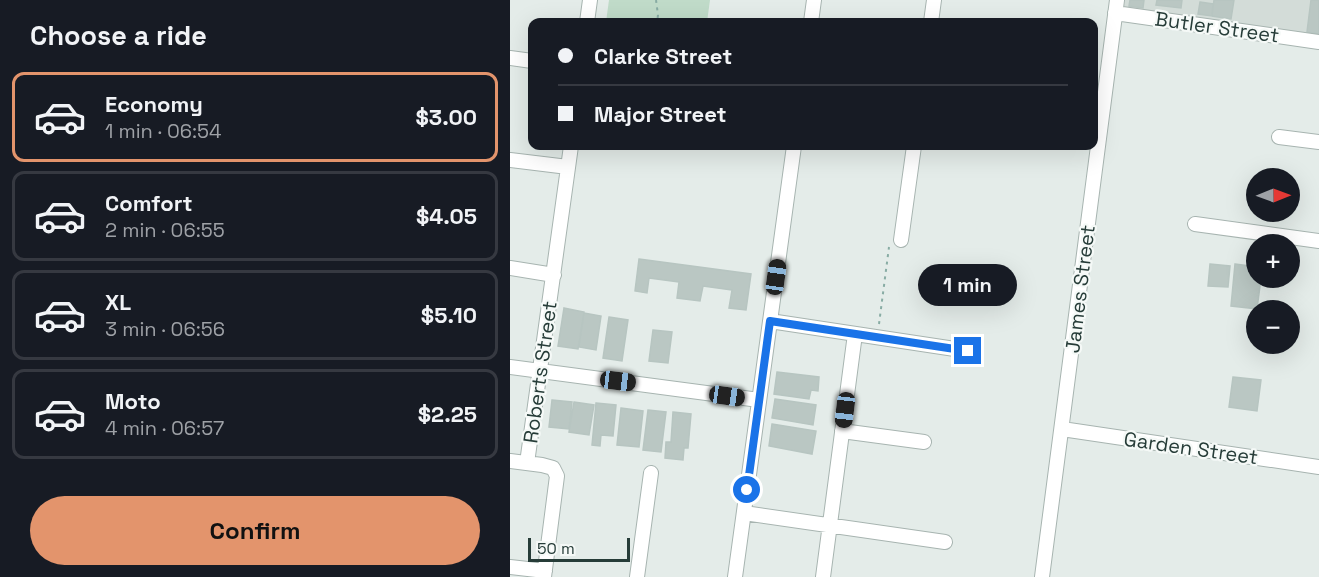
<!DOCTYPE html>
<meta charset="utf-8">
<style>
body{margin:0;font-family:"Space Grotesk",sans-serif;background:#20242c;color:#f1f3f6;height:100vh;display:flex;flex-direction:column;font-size:22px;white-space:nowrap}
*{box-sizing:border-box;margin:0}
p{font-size:20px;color:#9ea1a6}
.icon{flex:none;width:33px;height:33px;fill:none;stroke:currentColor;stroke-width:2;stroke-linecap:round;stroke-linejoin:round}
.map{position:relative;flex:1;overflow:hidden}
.details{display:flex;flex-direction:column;background:#171b24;width:510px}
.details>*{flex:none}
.guide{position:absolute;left:18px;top:18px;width:570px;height:132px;border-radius:12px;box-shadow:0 6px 24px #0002;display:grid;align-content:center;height:132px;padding:0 30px;background:#171b24}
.needle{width:39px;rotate:89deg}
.fabs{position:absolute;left:736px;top:168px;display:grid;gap:12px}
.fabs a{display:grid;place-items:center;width:54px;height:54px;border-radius:50%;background:#171b24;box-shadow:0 6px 24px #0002;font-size:30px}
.scale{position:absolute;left:18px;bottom:15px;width:102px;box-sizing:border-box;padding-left:6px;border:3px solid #263c38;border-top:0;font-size:16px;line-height:21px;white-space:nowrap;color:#263c38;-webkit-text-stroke:4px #f5f9f7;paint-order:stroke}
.end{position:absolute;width:27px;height:27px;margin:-14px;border:8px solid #1a73e8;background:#fff;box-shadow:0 0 0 3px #fff}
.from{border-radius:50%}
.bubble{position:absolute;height:42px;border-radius:21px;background:#171b24;box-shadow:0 6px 24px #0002;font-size:20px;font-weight:600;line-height:42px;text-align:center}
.car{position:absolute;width:18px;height:36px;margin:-18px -9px;border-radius:8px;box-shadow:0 0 4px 2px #0007;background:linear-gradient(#222 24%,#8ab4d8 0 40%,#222 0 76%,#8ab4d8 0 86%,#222 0)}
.guide b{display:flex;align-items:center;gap:21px;height:57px;font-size:22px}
.guide b+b{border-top:2px solid #363941}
.guide i{width:15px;height:15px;background:#f1f3f6}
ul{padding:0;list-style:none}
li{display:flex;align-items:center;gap:18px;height:90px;margin:0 12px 9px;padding:0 18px;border:3px solid #363941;border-radius:12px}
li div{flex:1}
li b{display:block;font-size:22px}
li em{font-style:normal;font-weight:600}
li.selected{border-color:#e3946c}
li>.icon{width:54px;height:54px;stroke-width:1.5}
h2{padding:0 30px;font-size:27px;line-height:72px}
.primary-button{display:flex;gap:12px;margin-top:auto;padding:12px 30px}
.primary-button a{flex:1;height:69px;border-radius:36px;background:#e3946c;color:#111;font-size:24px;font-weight:600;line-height:69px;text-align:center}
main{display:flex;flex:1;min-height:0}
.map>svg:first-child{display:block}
.built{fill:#d3dcd8}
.green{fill:#c0dbc9}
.building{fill:#bac7c3;stroke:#b7c5c1;stroke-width:1.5}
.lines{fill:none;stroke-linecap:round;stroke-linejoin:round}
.minor-casing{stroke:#a7b4b0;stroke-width:16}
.path{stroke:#88aca4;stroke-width:2;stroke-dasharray:3 4.5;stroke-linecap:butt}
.minor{stroke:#fff;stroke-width:14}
.route{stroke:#1a73e8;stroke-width:8}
.labels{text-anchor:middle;stroke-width:4.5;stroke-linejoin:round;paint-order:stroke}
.street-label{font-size:20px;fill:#263c38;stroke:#f5f9f7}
</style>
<main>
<section class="details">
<h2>Choose a ride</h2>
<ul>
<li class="selected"><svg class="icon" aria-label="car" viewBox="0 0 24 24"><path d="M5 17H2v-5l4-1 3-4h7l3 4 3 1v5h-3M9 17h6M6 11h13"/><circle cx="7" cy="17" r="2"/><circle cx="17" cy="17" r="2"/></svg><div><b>Economy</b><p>1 min · 06:54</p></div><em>$3.00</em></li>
<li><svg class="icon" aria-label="car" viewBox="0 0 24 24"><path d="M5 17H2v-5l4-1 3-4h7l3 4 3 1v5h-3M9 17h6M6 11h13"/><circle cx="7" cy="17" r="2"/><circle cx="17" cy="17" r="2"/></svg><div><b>Comfort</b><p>2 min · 06:55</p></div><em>$4.05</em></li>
<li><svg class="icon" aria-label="car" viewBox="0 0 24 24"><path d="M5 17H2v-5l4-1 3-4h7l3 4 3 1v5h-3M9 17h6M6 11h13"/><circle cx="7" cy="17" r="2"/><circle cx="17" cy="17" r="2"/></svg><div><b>XL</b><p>3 min · 06:56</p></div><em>$5.10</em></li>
<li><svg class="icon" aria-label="car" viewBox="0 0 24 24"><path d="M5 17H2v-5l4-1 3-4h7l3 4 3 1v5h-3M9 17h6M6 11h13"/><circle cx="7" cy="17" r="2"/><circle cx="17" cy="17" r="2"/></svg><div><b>Moto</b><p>4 min · 06:57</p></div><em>$2.25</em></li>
</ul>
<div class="primary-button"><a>Confirm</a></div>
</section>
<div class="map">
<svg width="809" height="577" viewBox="0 0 809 577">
<rect width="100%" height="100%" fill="#e4ece9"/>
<path class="built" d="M615,0H809V38L613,11Z"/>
<path class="green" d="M99,0H200L197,22H96Z"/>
<path class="building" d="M620,0H634L633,8L619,6Z
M647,0H672L671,8L646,5Z
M704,0H724L721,19L702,16Z
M801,0H809V34L797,32Z
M690,2L703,4L702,16L688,14Z
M129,259L241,274L236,310L219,308L222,290L193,286L190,301L167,298L169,282L139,278L137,293L125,291Z
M700,264L720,266L718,287L698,286Z
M725,264L747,267V278H751L747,309L721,306Z
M54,308L74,312L68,349L48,346Z
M74,313L91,316L86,350L69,347Z
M99,317L118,320L112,361L93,358Z
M143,330L162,332L158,363L139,361Z
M267,372L309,377L308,391L301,390L299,399L264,394Z
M723,377L751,380L747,411L719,407Z
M265,399L306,405L303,425L262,418Z
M42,400L62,402L59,429L39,427Z
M64,402L84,405L79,435L59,432Z
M86,403L106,405L103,436L91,435L90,446L82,445Z
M111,408L133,411L129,447L107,445Z
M138,410L156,412L151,452L133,450Z
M163,412L181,414L178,448H174L173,460L155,458L156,442H161Z
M262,424L306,431L302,454L259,446Z"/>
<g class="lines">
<g class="minor-casing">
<path id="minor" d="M605,13L809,42
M77,22L80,0
M301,22L304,0
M421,22L424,0
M0,58L22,61
M769,137L809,142
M0,160L58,167
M685,224L809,241
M391,240L404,146
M0,268L44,275
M260,321L458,351
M0,367L249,400
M552,429L809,467
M332,431L414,442
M0,461L32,465L43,468L47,476L34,577
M17,463L61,146
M234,513L435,542
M0,567L35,571
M127,577L141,473
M225,577L284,146
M313,577L345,334
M532,577L607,0"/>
</g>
<path class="path" d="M146,0L148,15L147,22
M369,324L379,247"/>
<use href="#minor" class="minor"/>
</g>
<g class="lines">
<path class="route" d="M237,490L260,321L458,351"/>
</g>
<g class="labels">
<g class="street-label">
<text transform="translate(707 27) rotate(8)" y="7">Butler Street</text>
<text transform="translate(570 289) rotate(-83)" y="7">James Street</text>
<text transform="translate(30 372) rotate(-82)" y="7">Roberts Street</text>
<text transform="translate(681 448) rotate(8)" y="7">Garden Street</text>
</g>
</g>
</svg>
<div class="fabs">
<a><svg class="needle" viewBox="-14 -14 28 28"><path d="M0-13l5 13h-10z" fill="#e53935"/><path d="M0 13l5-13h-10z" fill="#9ea1a6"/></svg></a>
<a>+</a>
<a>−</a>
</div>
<div class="scale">50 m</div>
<i class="end from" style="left:237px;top:490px"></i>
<i class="end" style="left:458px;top:351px"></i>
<div class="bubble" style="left:408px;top:264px;width:99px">1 min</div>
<i class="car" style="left:266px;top:277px;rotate:8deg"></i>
<i class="car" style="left:108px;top:381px;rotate:97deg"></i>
<i class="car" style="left:217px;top:396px;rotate:98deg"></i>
<i class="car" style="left:335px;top:410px;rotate:187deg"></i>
<div class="guide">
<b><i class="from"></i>Clarke Street</b>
<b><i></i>Major Street</b>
</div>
</div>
</main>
